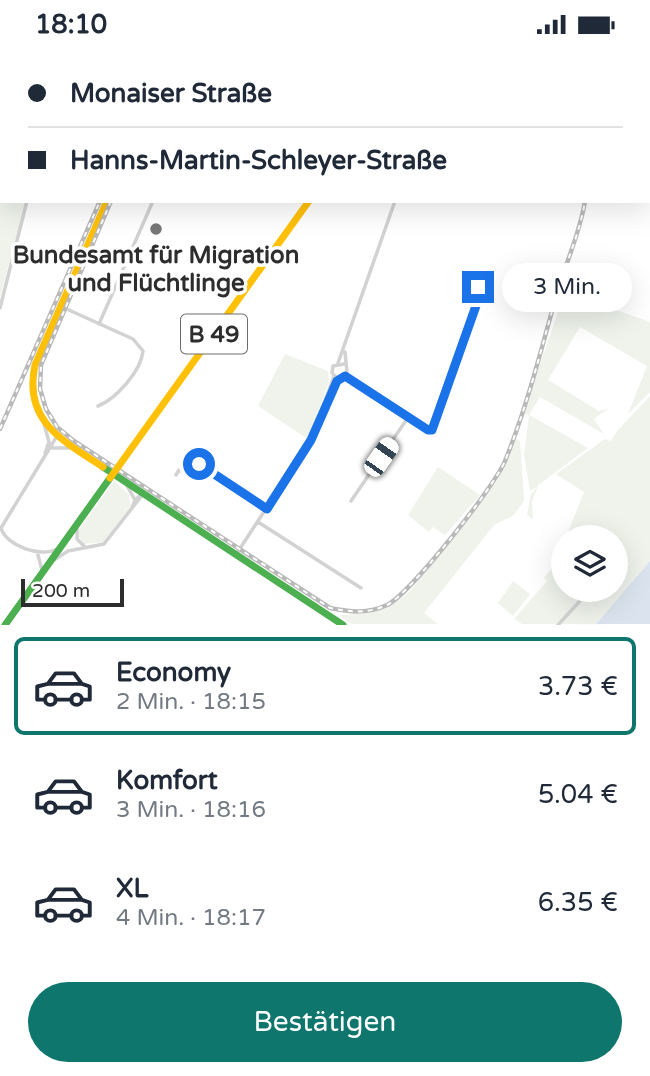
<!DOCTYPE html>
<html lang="de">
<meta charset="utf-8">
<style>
body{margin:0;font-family:"Varela Round",sans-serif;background:#f6f6f7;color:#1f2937;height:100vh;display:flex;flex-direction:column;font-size:26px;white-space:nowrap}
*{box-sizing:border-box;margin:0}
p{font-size:23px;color:#747a83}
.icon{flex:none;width:38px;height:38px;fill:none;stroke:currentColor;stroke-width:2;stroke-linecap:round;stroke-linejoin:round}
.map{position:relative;height:576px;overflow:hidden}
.drawer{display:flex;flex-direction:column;background:#fff;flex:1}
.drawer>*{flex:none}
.guide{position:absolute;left:0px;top:0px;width:651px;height:154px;box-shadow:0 7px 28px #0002;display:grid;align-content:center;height:154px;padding:0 28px;background:#fff}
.fabs{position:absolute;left:551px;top:476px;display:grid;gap:14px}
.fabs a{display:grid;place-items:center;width:77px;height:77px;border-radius:50%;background:#fff;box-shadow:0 7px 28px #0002;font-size:35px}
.scale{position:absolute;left:21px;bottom:18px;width:103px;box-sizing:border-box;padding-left:7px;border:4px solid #2d2d2d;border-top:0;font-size:19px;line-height:24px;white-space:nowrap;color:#2d2d2d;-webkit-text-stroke:5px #fff;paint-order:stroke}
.end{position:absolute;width:32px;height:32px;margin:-16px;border:9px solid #1a73e8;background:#fff;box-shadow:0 0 0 4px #fff}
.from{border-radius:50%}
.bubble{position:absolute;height:49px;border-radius:24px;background:#fff;box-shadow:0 7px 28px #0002;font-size:23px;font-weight:600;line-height:49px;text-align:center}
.car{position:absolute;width:21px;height:42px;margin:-21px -10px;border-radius:9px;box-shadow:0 0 5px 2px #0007;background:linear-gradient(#fff 24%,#345 0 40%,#fff 0 76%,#345 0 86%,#fff 0)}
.guide b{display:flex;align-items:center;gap:24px;height:66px;font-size:26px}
.guide b+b{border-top:2px solid #e0e1e3}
.guide i{width:18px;height:18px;background:#1f2937}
ul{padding:12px 0 0;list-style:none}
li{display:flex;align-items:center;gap:21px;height:98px;margin:0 14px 10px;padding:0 14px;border:4px solid transparent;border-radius:10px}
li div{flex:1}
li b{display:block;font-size:26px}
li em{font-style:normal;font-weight:600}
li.active{border-color:#0f766e}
li>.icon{width:63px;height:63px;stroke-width:1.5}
.button{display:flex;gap:14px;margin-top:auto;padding:14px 28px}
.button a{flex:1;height:80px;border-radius:42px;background:#0f766e;color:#fff;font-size:28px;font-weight:600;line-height:80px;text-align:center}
.status{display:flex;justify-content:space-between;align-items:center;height:49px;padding:0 35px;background:#fff;direction:ltr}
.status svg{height:19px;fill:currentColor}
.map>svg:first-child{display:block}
.green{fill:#eff3ec}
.water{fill:#dbe4ee}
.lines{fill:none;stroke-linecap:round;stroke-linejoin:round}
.street{stroke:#d2d2d2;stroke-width:3.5}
.fast{stroke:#4caf50;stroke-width:7}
.slow{stroke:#ffc107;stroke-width:7}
.jam{stroke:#c62828;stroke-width:7}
.rail-casing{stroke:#b9b9b9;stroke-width:4.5}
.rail{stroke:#fff;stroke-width:2;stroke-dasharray:5;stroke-linecap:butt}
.slow-bridge{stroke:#ffc107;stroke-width:7}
.route{stroke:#1a73e8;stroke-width:9}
.poi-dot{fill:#767676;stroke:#fff;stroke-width:2.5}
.labels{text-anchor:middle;stroke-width:7;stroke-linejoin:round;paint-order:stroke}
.shield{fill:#fff;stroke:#6c6c6c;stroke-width:2}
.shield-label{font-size:23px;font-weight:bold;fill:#2d2d2d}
.poi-label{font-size:24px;font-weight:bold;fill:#2d2d2d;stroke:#fff}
</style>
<div class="status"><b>18:10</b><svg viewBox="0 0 49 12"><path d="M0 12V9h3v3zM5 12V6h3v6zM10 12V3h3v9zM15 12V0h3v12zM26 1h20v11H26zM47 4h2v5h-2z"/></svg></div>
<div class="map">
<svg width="650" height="576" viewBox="0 0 650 576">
<rect width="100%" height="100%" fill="#fff"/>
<path class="green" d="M0,61L2,152H26L0,248Z
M565,243L650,273V343L628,365L647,317L580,278L548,331L599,362L609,359L594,370L604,385L540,348L529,366L588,399L537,437H538L532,453L533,471L527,466L531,445L537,438L530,442L524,406L529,367L523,364Z
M285,305L328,322L329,333L308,390L258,357Z
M650,347V512L596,575H522L514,570L547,532L544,529L557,512L563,516L564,541H616V488H566L584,443L556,425L605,390L611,392L617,382Z
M515,389L520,392L524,452L514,466L494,476L424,564L438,575H352L339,566C366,565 389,562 410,542L498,431Z
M438,418L480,446L445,486L433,478L429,483L408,466Z
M114,432L128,444L131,457L104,493L83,495L77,483Z
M513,532L530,545L513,567L498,554Z"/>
<path class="water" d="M650,512V575H596Z"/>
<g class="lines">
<path class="street" d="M333,0L337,2
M70,2L71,0
M173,2V0
M446,2L447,0
M60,257L133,290L143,302C141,322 116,350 98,357
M0,259L27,152
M99,275L153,152
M338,314L395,152
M344,315L333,317L332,324L336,328L342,329L347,323L345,303
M345,327L428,381H432L477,254L478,238
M330,344L338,330
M44,375L49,393L45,404
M52,399H71
M176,426L179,421L184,424L194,412L267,460
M126,435L135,451
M351,452L409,367
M132,459L135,451L143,444
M258,473L361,539
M77,478V490L85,498
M57,500C41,509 6,497 1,479L57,387
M237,504L311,391L334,327
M38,506L42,521
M54,511L68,502L104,495L143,445
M558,576L590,541"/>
<path class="fast" d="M103,418L343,576
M5,576L110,429"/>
<path class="slow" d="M373,2L374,0
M103,418C62,391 23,372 35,316L107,152
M118,418L309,152"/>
<path class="jam" d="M381,2L382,0"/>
<g class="rail-casing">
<path id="rail" d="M163,2L164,0
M177,2L178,0
M578,2V0
M649,3L650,1
M111,152L41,316L40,340L46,360L57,378L74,392L330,559C350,563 368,565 387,556C410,545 495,437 505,412C527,358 541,301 557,244C566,213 580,184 585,152
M0,380L100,152"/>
</g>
<use href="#rail" class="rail"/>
<path class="slow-bridge" d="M110,429L118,418"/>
</g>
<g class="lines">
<path class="route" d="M199,415L267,460L311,391L337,332L345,327L428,381H432L477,254L478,238"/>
</g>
<circle class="poi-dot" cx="156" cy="180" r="7"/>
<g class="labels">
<rect class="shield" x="181" y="265.5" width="66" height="39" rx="5"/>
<g class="shield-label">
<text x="214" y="293">B 49</text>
</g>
<g class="poi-label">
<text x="156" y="214">Bundesamt für Migration<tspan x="156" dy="28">und Flüchtlinge</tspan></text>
</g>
</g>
</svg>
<div class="fabs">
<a><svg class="icon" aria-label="layers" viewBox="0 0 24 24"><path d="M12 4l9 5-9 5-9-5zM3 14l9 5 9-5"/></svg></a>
</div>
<div class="scale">200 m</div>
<i class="end from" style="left:199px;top:415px"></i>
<i class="end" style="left:478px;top:238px"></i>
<div class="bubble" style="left:502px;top:214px;width:130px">3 Min.</div>
<i class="car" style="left:381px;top:408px;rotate:35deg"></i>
<div class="guide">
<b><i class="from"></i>Monaiser Straße</b>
<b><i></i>Hanns-Martin-Schleyer-Straße</b>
</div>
</div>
<section class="drawer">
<ul>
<li class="active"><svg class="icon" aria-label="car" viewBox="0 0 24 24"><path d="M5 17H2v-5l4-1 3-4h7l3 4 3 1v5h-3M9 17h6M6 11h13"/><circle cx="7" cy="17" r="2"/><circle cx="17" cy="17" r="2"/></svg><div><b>Economy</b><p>2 Min. · 18:15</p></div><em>3.73 €</em></li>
<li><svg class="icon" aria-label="car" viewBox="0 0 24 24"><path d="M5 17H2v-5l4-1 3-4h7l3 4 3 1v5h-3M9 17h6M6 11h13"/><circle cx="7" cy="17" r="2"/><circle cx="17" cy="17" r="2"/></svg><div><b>Komfort</b><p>3 Min. · 18:16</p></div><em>5.04 €</em></li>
<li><svg class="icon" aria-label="car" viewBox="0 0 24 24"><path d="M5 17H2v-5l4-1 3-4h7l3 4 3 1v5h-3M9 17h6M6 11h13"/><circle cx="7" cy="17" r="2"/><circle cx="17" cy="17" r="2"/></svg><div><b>XL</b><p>4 Min. · 18:17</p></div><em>6.35 €</em></li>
</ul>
<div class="button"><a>Bestätigen</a></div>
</section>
